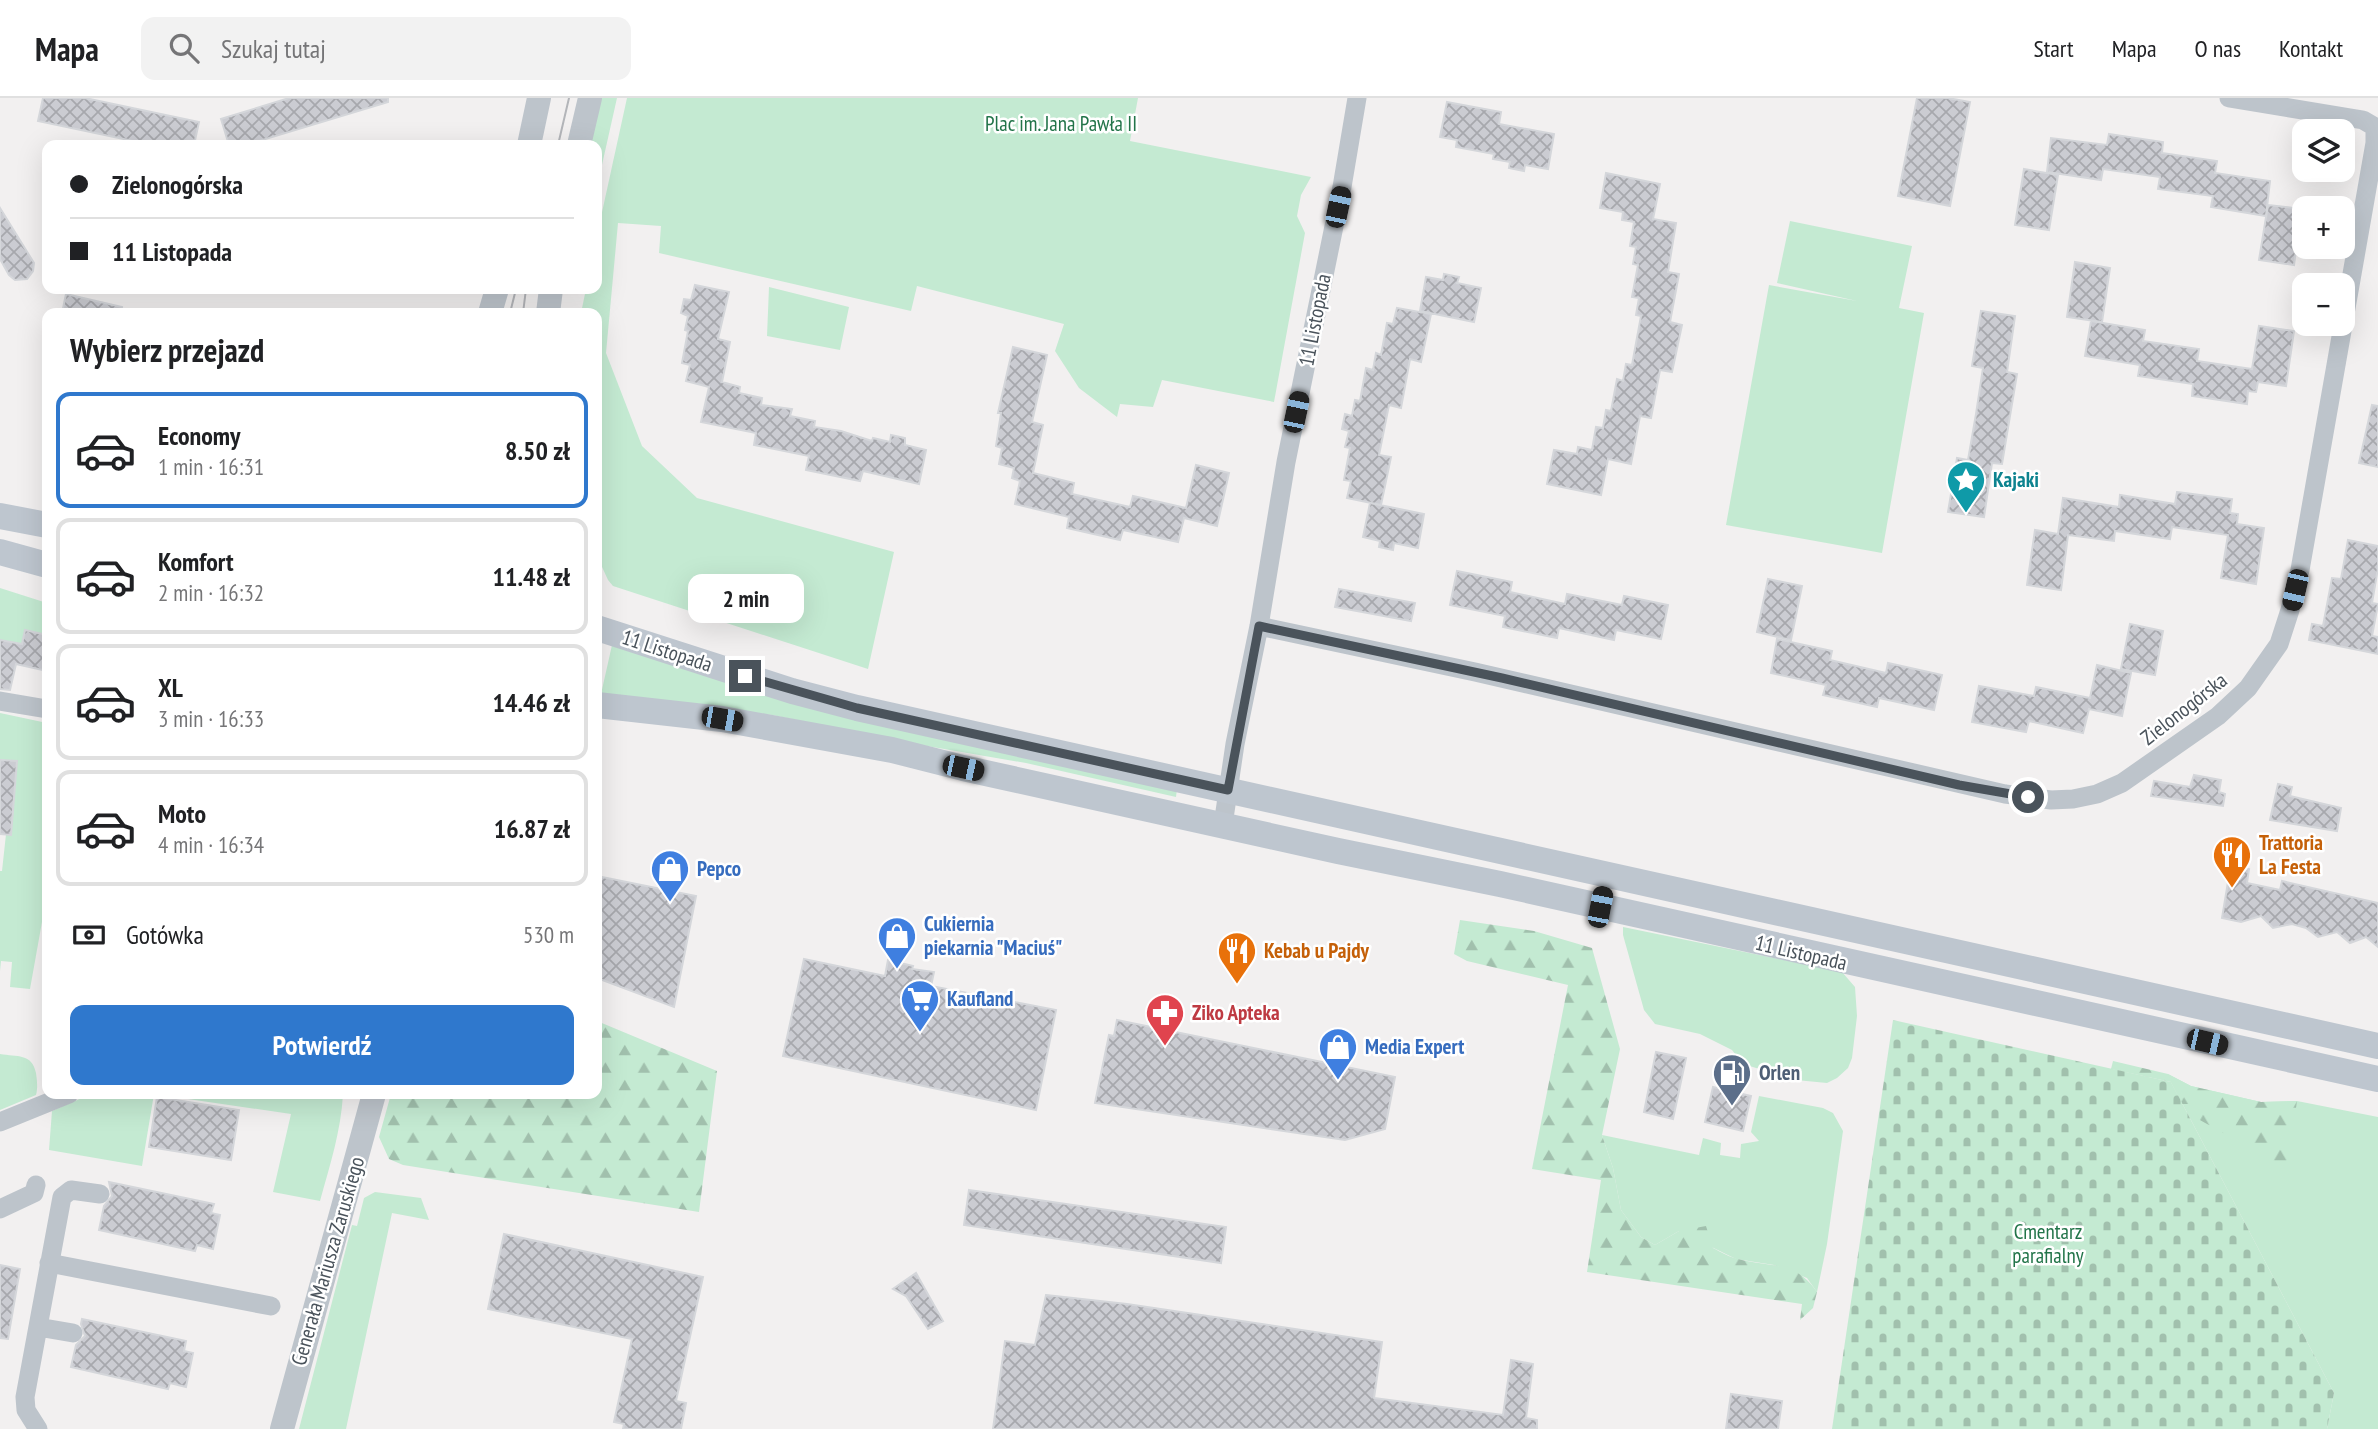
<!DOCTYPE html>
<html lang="pl">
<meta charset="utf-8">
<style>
body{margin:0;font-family:"PT Sans Narrow",sans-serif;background:#f2f2f2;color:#202124;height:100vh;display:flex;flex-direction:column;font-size:26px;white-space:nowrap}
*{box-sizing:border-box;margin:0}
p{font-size:23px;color:#757577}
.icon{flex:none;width:38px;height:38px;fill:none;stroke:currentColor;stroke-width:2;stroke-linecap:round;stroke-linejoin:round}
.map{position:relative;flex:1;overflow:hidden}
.sheet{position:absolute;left:42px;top:210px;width:560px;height:791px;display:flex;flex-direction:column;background:#fff;border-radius:14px;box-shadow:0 7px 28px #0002}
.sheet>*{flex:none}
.guide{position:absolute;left:42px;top:42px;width:560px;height:154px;border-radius:14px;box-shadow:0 7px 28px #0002;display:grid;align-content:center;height:154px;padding:0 28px;background:#fff}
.buttons{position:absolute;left:2292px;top:21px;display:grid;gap:14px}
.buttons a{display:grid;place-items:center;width:63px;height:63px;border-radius:14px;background:#fff;box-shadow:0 7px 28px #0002;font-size:35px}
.end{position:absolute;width:32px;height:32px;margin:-16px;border:9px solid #4a535b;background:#fff;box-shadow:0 0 0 4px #fff}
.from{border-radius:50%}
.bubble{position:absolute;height:49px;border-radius:14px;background:#fff;box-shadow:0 7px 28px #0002;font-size:23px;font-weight:700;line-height:49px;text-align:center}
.car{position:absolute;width:21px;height:42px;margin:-21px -10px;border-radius:9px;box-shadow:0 0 5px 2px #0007;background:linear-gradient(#222 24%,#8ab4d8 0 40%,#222 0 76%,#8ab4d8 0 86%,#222 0)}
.guide b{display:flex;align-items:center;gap:24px;height:66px;font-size:26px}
.guide b+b{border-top:2px solid #e0e0e0}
.guide i{width:18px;height:18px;background:#202124}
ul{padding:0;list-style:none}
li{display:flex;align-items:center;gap:21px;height:116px;margin:0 14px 10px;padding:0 14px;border:4px solid #e0e0e0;border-radius:14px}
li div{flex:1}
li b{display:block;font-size:26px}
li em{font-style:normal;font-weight:700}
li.active{border-color:#2f78cd}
li>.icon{width:63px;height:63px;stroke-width:1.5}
h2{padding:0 28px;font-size:32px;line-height:84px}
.pay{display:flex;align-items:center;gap:18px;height:77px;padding:0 28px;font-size:26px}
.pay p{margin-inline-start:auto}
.cta{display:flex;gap:14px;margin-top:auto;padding:14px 28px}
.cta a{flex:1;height:80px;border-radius:14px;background:#2f78cd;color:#fff;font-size:28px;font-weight:700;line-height:80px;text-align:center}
header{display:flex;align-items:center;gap:42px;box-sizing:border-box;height:98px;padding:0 35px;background:#fff;border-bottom:2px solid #e0e0e0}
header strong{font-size:33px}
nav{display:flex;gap:38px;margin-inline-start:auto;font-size:24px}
.search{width:490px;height:63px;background:#f2f2f2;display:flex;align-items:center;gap:18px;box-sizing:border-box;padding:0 24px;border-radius:14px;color:#757577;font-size:26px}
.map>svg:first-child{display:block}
.green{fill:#c4ead2}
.forest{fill:url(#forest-firs)}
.cemetery{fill:url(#cemetery-stones)}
.building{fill:url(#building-cross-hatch);stroke:#d4d6da;stroke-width:2}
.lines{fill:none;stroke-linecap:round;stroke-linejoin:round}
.minor{stroke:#bdc4cb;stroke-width:19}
.tertiary{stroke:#bdc4cb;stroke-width:24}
.secondary{stroke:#bec6cf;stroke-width:26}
.tram{stroke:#b3b5b9;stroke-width:2}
.route{stroke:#4a535b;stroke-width:9}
.labels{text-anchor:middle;stroke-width:5;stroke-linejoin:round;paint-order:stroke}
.park-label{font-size:21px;fill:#227449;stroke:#fff}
.street-label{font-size:21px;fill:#4a535b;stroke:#fff}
.culture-label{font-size:21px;font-weight:bold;fill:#0d838f;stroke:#fff;text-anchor:start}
.food-label{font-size:21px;font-weight:bold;fill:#c56008;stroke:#fff;text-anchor:start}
.shop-label{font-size:21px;font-weight:bold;fill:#366cbe;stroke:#fff;text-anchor:start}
.health-label{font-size:21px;font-weight:bold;fill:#be3a42;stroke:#fff;text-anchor:start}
.service-label{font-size:21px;font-weight:bold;fill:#4e5e75;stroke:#fff;text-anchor:start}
</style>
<header>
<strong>Mapa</strong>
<div class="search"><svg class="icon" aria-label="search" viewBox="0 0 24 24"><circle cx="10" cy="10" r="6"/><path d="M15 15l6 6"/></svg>Szukaj tutaj</div>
<nav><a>Start</a><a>Mapa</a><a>O nas</a><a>Kontakt</a></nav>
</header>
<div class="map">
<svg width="2378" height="1331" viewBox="0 0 2378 1331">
<defs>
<pattern id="forest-firs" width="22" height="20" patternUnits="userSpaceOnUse" patternTransform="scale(1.75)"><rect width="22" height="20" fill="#c4ead2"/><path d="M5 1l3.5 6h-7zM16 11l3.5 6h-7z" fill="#a1c0ad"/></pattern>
<pattern id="cemetery-stones" width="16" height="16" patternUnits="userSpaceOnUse" patternTransform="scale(1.75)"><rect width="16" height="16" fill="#c4ead2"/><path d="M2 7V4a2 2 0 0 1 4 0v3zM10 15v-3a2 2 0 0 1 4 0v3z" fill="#a1c0ad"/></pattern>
<pattern id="building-cross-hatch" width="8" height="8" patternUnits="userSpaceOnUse" patternTransform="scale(1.75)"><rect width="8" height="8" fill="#cbccd2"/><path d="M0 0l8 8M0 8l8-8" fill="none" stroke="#a7a8ad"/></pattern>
</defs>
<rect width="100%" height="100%" fill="#f2f0f0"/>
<path class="green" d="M601,0H617L597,89V47H590Z
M627,0H1138L1130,43L1311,79L1301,97L1297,118L1305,135L1274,304L1162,282L1153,309L1120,306L1117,319L1079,290L1055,253L1064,226L917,188L911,213L659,155L661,128L618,125L606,255L642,348L697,400L894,454L868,571L613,488L608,482L597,458V215H581L586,191H597V137Z
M1790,123L1912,148L1899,210L1924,215L1882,455L1726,427L1769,187L1857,203L1777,185Z
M769,189L849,209L840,252L767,238Z
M0,490L47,505V537L25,532L22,546L0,542Z
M612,547L1177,691L1176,699L1026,665L921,647L772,617L601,596Z
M0,615L47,625V796L30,891L10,889L12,864L1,863L0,873V773H2L8,718H13L17,664L0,661Z
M1623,829L1842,874L1855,889L1857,918L1852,960L1848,970L1837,980L1827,985L1796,982L1743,966L1732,952L1700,936L1655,926L1644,912L1623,837Z
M0,956C17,959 32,955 36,975C37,983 38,989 36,997L0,1012Z
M2168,976L2191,988L2261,1004L2297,1003L2378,1019V1331H2327L2334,1295L2171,984Z
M91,996H343C341,1033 330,1067 320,1103L273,1094L291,1016L154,996L142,1068L49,1052L52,1013Z
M1759,998L1823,1010L1833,1015L1843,1033L1827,1146L1817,1194L1807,1180L1774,1167L1736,1161L1679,1133L1655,1147L1641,1139L1621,1112L1613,1070L1602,1037L1699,1057L1703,1040L1721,1045L1720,1057L1740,1060L1741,1046L1759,1043L1751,1034Z
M375,1094L421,1100L429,1122L392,1115L346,1331H299L352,1127L357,1128L364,1100Z"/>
<path class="forest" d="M1460,822L1534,833L1592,850L1620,951L1602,1037L1613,1070L1621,1112L1641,1139L1655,1147L1679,1133L1706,1128L1713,1150C1721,1154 1729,1159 1738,1161C1772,1170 1795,1162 1817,1194L1813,1210L1800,1222L1802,1206L1587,1174L1601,1082L1532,1071L1568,887L1467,863L1454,856Z
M597,923L717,973L699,1114L403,1067L389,1061L379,1039L391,996H597Z
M2113,963L2168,976L2191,988L2261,1004L2297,1003L2288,1066L2250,1059L2227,1037L2198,1021L2189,1006H2182L2171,984L2111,971Z"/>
<path class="cemetery" d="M1893,922L2171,984L2334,1295L2327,1331H1832Z"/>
<path class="building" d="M43,0H85L199,24L194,47H152L38,23Z
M289,0H388V4L246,47H229L221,21Z
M1917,0H1948L1970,4L1950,108L1898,98Z
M1447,4L1501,14L1499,26L1554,36L1548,71L1525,67L1524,73L1509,70L1510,64L1493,61L1494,56L1456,49L1457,42L1440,39Z
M2109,36L2163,44L2162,55L2217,63L2215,75L2270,83L2266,118L2211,109L2213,98L2158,91L2160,79L2103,71L2101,82L2047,74L2051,40L2107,47Z
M2024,71L2058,77L2049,132L2015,127Z
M1606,75L1660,86L1653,121L1676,125L1668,174L1679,176L1670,224L1682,227L1672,274L1660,272L1651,320L1640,318L1631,366L1608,361L1601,397L1547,386L1554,352L1577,356L1578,349L1592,352L1596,329L1603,330L1606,312L1611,313L1617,281L1623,283L1626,266L1632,267L1641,218L1636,217L1639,200L1632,199L1638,167L1633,166L1636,149L1630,148L1634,124L1622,122L1623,114L1600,110Z
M2268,107L2302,111L2294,167L2259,162Z
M0,110L34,165L33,173L27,181L15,182L9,177L0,161Z
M2075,164L2110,170L2102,224L2067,219Z
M1444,176L1459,179L1457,185L1481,190L1474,224L1420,213L1426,179L1443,182Z
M695,187L729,194L718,241L730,244L722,284L740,289L739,295L762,300L761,307L792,311L790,318L815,323L814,329L841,333L872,343L873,340L890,344L891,337L905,340V347L926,352L919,386L863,373L860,383L806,372L809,358L754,347L756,335L701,324L709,289L686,283L690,267L682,265L688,233L685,232L688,218L681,215L684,201L691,202Z
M66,196L122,209L121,215H62Z
M1397,210L1431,216L1421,264L1410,261L1401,310L1389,307L1379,357L1391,359L1381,407L1347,400L1351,383L1344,382L1350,350L1345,349L1349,333L1342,331L1345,316L1352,318L1355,302L1360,303L1366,270L1373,272L1376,255L1381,257L1387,225L1393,226Z
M1981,213L2015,218L2007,274L2017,276L2002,366L1992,365L1984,419L1948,414L1957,360L1968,362L1976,316L1983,270L1972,268Z
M2091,223L2145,232L2143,243L2199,251L2197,263L2252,271L2259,228L2294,233L2286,288L2258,284L2256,294L2248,293L2247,306L2192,298L2193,286L2138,278L2140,267L2085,258Z
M1013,249L1047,257L1032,324L1043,327L1033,375L1074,385L1072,396L1130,409L1133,398L1186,410L1196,367L1229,375L1217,428L1184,420L1178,444L1123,432L1120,442L1067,430L1069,419L1015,406L1020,383L1012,380L1014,370L999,366L1002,350L996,348L1001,315H998Z
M2372,307L2378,308V369L2359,365Z
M2177,394L2232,401L2230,415L2238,416L2237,426L2264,430L2256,486L2221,480L2228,437L2172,429L2170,441L2115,433L2114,443L2068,437L2061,492L2027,487L2035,432L2058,436L2063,400L2119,409L2120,397L2175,406Z
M1370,405L1424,416L1418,450L1394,445L1393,452L1379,449L1380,443L1363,439Z
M2348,442L2378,448V470L2372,505L2378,506L2372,538L2378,539V556L2309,542L2312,526L2323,528L2332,480L2341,481Z
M1457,473L1512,484L1510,494L1565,506L1567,496L1622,507L1624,498L1668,507L1661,541L1616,532L1614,542L1559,530L1557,540L1503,529L1505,518L1450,507Z
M1768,481L1802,488L1791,542L1757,534Z
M1339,491L1415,505L1411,523L1335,509Z
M2130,526L2163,533L2155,577L2121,571Z
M25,532L47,537V573L16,566L10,592L0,591V542L22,546Z
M1777,541L1832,553L1830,562L1886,575L1888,565L1942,577L1934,612L1879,600L1877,609L1823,597L1826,587L1771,575Z
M2097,567L2131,575L2122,618L2089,611L2083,635L2029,623L2026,634L1972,624L1979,588L2034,598L2036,589L2090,600Z
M0,662L17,663L11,737L0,736Z
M2194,677L2221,682L2219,694L2225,696L2223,708L2151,698L2154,683L2190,689Z
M2278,686L2292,689L2290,698L2341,710L2337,733L2270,722Z
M2233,769L2249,771L2247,785L2280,792L2282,783L2378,805V849L2366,839L2350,845L2337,834L2318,839L2306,830L2292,826L2273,830L2261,818L2241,824L2222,820L2230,772L2232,773Z
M597,778L696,798L674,909L597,880Z
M804,861L885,878L888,862L913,868L912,871L934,874L931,888L1056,912L1036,1012L783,958Z
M1117,922L1395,979L1385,1031L1345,1042L1095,1005L1109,937L1114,938Z
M1656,954L1686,960L1673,1021L1644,1014Z
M1713,989L1751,998L1743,1033L1705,1024Z
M157,999L239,1012L231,1062L149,1049Z
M109,1084L214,1106L211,1115L220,1117L213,1151L197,1147L195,1153L99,1132L104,1108L112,1098Z
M969,1092L1226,1129L1221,1165L964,1127Z
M504,1136L703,1179L676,1303L686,1305L681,1331H623L624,1326L614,1324L632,1241L488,1211Z
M0,1167L20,1171L8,1241L0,1240Z
M916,1175L943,1223L928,1231L906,1198L893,1191Z
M1046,1197L1127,1206L1382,1244L1374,1300L1503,1317L1511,1262L1533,1266L1526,1320L1537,1322V1331H993L1005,1243L1035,1247Z
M82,1221L186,1243L184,1253L193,1255L186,1289L170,1285L168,1291L71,1269L76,1247L85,1238L81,1226Z
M1731,1296L1782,1303L1778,1331H1726Z"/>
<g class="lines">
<path class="minor" d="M1259,528L1475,574L2005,696L2051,702L2073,701L2097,696L2122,685L2218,618L2248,590L2279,546L2290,512L2300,472L2375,45V29L2363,22L2229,0
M0,603L47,611
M1223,727L1235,646L1259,528L1286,364L1342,89L1357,0
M0,1024L69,996
M0,1111L34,1095L36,1087
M49,1165L271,1208
M38,1229L73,1235
M38,1331L26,1312L25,1299L62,1099L71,1092L100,1096"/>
<path class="tertiary" d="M529,47L539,0
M579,47L590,0
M490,215L497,191
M548,215L551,191
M282,1331L374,996"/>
<path class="secondary" d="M0,418L47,427
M0,454L47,467
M597,530L792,593L857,610C1364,722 1870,839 2378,948
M597,607L722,621L892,652L963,670L1338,753L1500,786L2378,981"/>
<path class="tram" d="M558,47L569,0
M510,215L516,191
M523,215L526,191"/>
</g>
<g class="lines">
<path class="route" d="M745,578L857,610L1228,692L1259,528L1502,580L1959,687L2028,699"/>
</g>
<defs>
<g id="sight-pin" transform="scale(2.0125)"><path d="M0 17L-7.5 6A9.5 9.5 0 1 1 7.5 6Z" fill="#0f9aa8" stroke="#fff"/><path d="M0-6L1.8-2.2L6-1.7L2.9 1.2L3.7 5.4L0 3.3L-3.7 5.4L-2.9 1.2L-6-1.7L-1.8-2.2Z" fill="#fff"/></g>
<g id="restaurant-pin" transform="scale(2.0125)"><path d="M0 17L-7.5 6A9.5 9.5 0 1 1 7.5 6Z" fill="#e8710a" stroke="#fff"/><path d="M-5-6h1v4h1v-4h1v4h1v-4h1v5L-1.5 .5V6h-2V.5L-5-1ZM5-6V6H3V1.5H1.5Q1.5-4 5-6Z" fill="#fff"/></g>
<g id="shop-pin" transform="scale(2.0125)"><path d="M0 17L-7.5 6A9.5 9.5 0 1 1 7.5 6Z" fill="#3f7fe0" stroke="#fff"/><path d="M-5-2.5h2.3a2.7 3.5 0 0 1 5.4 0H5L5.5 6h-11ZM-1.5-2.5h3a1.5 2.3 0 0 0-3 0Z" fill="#fff"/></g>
<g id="supermarket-pin" transform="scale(2.0125)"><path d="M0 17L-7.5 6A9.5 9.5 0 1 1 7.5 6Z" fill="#3f7fe0" stroke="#fff"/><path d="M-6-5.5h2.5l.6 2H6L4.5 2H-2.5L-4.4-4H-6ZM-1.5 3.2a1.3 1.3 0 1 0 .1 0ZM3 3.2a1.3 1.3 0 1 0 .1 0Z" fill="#fff"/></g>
<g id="pharmacy-pin" transform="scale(2.0125)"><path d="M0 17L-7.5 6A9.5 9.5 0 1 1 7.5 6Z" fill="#e0444e" stroke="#fff"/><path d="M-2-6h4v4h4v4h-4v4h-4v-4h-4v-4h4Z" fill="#fff"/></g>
<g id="fuel-pin" transform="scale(2.0125)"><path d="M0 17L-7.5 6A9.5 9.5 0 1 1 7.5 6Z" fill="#5c6f8a" stroke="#fff"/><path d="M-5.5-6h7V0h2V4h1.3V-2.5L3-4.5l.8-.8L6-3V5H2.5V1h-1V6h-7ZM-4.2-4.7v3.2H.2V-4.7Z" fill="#fff"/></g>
</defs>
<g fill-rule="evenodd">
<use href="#sight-pin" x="1966" y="382"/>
<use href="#restaurant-pin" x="2232" y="757"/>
<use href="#shop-pin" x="670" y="771"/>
<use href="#shop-pin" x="897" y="838"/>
<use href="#restaurant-pin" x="1237" y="853"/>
<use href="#supermarket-pin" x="920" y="901"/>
<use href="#pharmacy-pin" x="1165" y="915"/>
<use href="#shop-pin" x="1338" y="949"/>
<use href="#fuel-pin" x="1732" y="975"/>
</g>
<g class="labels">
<g class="park-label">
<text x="1061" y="33">Plac im. Jana Pawła II</text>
<text x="2048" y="1141">Cmentarz<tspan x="2048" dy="24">parafialny</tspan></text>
</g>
<g class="street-label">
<text transform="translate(1315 222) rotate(-79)" y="7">11 Listopada</text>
<text transform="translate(667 553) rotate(18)" y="7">11 Listopada</text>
<text transform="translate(2184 611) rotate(-38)" y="7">Zielonogórska</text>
<text transform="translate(1801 855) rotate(13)" y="7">11 Listopada</text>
<text transform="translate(328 1163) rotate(-74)" y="7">Generała Mariusza Zaruskiego</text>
</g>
<g class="culture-label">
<text x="1993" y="389">Kajaki</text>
</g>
<g class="food-label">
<text x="2259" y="752">Trattoria<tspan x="2259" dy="24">La Festa</tspan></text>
<text x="1264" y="860">Kebab u Pajdy</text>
</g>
<g class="shop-label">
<text x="697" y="778">Pepco</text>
<text x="924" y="833">Cukiernia<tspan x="924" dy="24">piekarnia "Maciuś"</tspan></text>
<text x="947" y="908">Kaufland</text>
<text x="1365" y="956">Media Expert</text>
</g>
<g class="health-label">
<text x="1192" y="922">Ziko Apteka</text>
</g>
<g class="service-label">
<text x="1759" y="982">Orlen</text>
</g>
</g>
</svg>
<div class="buttons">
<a><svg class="icon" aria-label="layers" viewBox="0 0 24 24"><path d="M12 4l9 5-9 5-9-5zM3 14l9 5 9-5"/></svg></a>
<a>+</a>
<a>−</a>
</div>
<i class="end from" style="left:2028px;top:699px"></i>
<i class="end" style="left:745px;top:578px"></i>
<div class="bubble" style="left:688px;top:476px;width:116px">2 min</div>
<i class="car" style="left:1338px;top:109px;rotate:12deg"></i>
<i class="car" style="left:1296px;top:314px;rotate:12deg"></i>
<i class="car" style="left:2295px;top:492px;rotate:193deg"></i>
<i class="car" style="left:722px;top:621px;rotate:100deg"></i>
<i class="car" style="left:963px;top:670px;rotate:102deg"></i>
<i class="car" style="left:1600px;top:809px;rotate:11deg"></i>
<i class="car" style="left:2207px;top:944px;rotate:103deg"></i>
<div class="guide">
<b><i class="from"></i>Zielonogórska</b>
<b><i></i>11 Listopada</b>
</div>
<section class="sheet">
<h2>Wybierz przejazd</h2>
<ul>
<li class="active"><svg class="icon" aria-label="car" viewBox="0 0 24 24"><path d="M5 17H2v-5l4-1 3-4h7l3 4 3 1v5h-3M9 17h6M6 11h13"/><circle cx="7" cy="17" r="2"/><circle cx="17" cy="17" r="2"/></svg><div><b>Economy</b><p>1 min · 16:31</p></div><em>8.50 zł</em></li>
<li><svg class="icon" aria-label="car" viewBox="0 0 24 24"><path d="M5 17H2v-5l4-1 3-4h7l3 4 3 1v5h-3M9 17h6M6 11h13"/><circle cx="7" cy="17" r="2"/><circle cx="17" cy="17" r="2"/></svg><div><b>Komfort</b><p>2 min · 16:32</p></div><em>11.48 zł</em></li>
<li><svg class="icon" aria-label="car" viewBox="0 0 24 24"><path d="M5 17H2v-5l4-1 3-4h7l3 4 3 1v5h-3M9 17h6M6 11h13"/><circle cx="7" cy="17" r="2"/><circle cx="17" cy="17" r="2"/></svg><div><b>XL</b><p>3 min · 16:33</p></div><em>14.46 zł</em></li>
<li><svg class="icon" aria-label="car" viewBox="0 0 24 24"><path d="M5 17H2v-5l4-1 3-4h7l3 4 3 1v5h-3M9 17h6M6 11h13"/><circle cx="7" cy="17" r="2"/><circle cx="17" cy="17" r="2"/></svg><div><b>Moto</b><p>4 min · 16:34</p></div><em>16.87 zł</em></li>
</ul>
<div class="pay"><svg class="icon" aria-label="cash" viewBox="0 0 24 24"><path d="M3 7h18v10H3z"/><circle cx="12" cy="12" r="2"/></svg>Gotówka<p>530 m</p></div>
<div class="cta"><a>Potwierdź</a></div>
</section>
</div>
